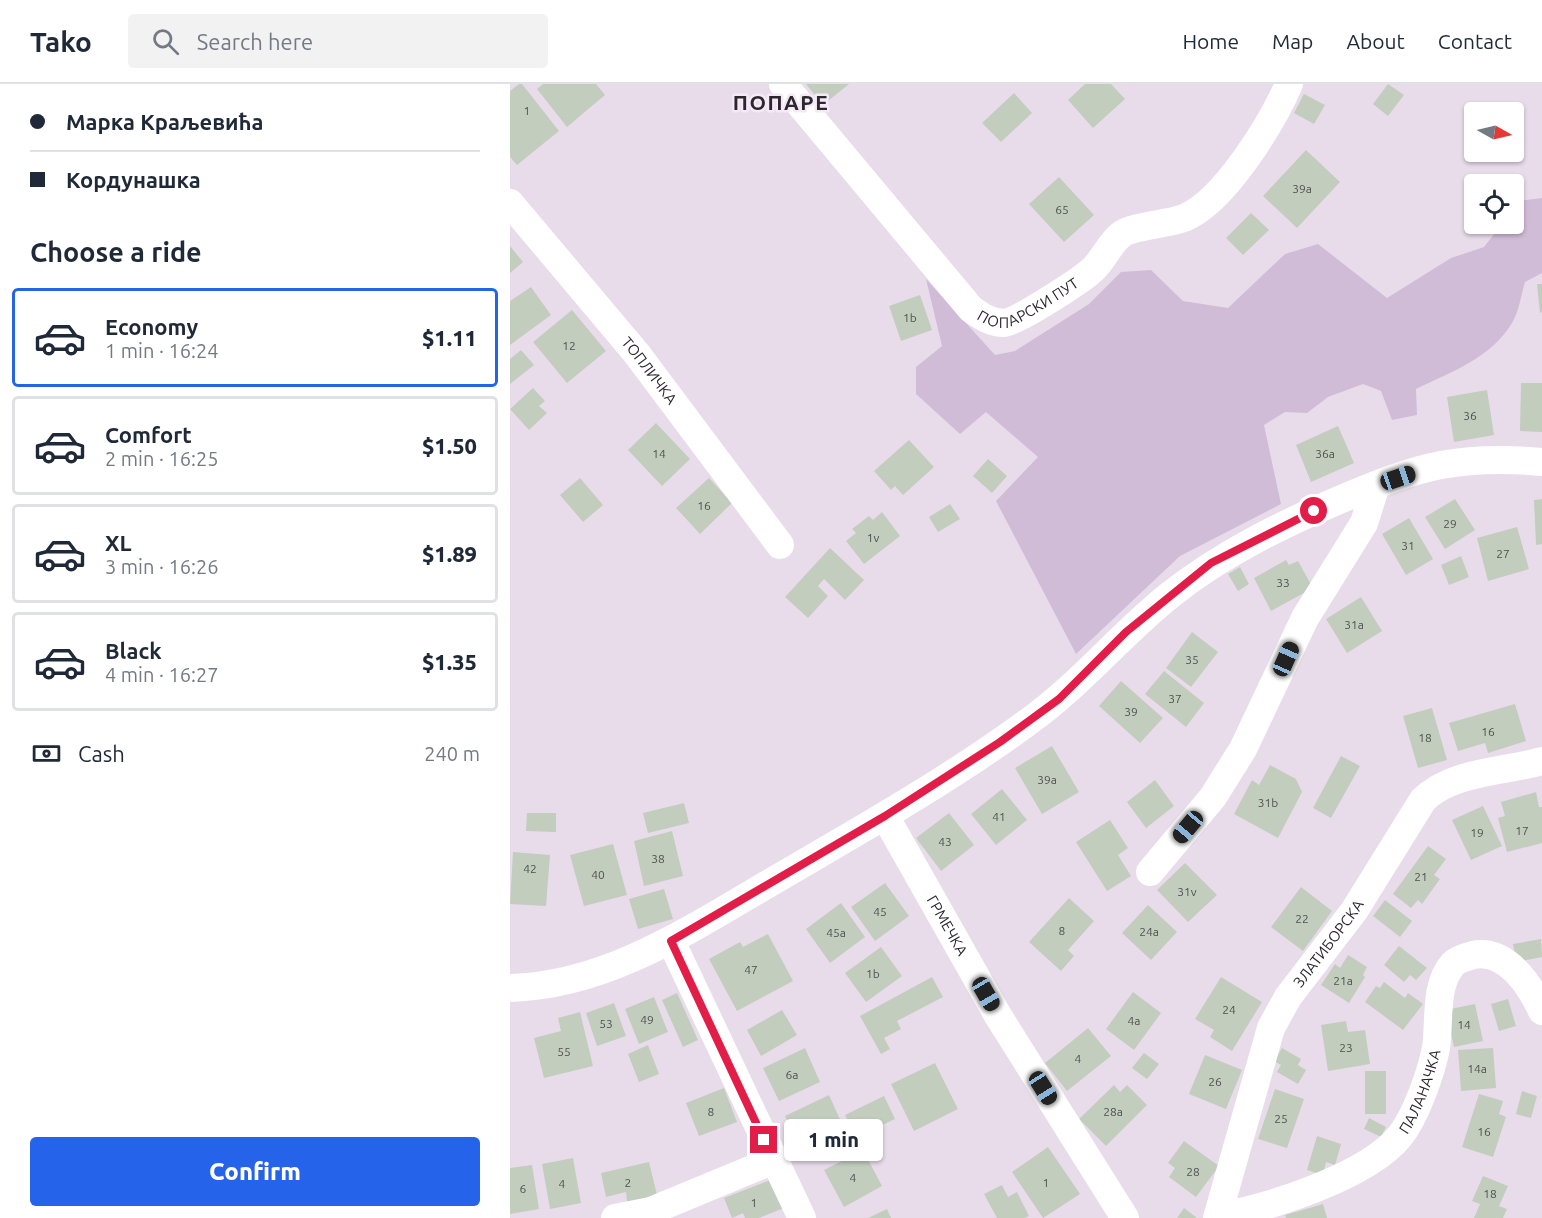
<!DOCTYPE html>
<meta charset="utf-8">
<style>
body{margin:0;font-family:Ubuntu,sans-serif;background:#f2f2f3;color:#1f2937;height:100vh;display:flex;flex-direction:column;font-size:22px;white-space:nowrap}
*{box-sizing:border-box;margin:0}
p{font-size:20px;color:#747a83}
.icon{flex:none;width:33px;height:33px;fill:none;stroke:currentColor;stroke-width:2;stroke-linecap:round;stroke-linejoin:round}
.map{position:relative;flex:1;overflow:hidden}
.panel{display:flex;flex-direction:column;background:#fff;width:510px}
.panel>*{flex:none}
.top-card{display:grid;align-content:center;height:132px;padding:0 30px;background:#fff}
.needle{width:39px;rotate:98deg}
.fabs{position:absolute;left:954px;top:18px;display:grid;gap:12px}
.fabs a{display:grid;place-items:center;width:60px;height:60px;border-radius:6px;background:#fff;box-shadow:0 2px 4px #0004;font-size:30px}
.end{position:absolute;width:27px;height:27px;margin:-14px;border:8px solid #e11d48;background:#fff;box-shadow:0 0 0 3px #fff}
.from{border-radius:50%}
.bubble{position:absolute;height:42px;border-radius:6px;background:#fff;box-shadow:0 2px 4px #0004;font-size:20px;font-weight:800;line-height:42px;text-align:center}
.car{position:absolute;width:18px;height:36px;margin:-18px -9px;border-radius:8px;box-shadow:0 0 4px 2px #0007;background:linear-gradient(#222 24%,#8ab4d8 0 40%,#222 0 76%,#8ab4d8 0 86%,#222 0)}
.top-card b{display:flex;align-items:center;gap:21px;height:57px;font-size:22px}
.top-card b+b{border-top:2px solid #e0e1e3}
.top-card i{width:15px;height:15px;background:#1f2937}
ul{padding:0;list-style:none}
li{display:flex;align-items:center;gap:18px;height:99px;margin:0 12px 9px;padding:0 18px;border:3px solid #e0e1e3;border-radius:6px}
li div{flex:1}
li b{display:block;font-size:22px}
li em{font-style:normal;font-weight:800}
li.current{border-color:#2563eb}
li>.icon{width:54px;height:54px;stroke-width:1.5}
h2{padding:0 30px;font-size:27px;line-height:72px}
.pay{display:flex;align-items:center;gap:15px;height:66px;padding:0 30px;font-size:22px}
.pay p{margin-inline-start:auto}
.button{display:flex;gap:12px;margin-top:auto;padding:12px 30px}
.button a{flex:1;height:69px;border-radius:6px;background:#2563eb;color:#fff;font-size:24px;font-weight:800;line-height:69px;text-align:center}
header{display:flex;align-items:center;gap:36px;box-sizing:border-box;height:84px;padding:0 30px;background:#fff;border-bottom:2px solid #e0e1e3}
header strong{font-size:28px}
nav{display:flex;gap:33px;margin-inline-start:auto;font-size:21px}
.search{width:420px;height:54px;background:#f2f2f3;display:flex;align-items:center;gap:15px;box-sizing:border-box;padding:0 21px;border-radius:6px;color:#747a83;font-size:22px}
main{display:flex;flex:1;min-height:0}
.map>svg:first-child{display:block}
.green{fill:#d1bcd7}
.building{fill:#c2cdbe}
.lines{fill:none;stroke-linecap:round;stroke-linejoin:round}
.minor{stroke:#fff;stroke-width:28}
.route{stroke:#e11d48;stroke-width:8}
.labels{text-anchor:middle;stroke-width:5;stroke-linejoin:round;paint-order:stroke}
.number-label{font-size:12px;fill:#515051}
.street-label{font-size:15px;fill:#2b272d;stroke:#f5e9f8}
.district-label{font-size:21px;font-weight:bold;letter-spacing:1.5px;fill:#2b272d;stroke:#f5e9f8}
</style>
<header>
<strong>Tako</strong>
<div class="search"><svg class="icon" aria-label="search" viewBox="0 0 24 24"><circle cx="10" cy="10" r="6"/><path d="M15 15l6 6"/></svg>Search here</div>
<nav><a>Home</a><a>Map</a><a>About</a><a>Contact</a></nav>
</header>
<main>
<section class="panel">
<div class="top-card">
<b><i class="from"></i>Марка Краљевића</b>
<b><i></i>Кордунашка</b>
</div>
<h2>Choose a ride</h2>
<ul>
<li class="current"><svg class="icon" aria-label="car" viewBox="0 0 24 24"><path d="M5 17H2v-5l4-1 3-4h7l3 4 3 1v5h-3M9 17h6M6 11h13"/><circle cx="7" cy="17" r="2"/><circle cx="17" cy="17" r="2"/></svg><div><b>Economy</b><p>1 min · 16:24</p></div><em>$1.11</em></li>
<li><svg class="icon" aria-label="car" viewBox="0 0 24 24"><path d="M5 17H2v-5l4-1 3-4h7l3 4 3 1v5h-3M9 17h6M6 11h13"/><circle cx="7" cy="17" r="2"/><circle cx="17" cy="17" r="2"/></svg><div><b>Comfort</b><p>2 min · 16:25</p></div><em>$1.50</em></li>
<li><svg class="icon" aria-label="car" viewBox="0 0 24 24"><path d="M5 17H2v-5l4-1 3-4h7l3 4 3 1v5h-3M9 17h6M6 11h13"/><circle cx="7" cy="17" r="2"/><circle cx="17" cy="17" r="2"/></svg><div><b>XL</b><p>3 min · 16:26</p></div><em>$1.89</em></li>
<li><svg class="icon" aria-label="car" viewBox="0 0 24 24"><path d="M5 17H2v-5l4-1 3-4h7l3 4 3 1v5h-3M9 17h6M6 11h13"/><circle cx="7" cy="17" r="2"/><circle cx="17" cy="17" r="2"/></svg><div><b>Black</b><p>4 min · 16:27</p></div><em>$1.35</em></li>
</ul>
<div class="pay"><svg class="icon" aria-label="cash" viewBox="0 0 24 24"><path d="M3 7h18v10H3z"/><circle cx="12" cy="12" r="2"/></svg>Cash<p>240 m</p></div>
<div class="button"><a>Confirm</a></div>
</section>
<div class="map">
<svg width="1032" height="1134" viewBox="0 0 1032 1134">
<rect width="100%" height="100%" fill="#e8dceb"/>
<path class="green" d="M1032,114V189L1015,198C1011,211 1009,228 1002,239C981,274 941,288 906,305L907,331L882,336L871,307L853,300L818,313L797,329L775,328L754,341L771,420L670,472L566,570L486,417L528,373L476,328L450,350L406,310V283L432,262L416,195L485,271L505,267L579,220L611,188L641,186L673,217L718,224L775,170L808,160L877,214L941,174L974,163L992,140H1004V124L1009,117Z"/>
<path class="building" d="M9,0H12L49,47L7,81L0,73V7Z
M33,0H86L95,11L57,43L27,5Z
M296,0H339L313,21Z
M575,0H601L615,15L583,44L558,16Z
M878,0L894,11L878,32L863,20Z
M504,9L522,29L491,58L472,39Z
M794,10L815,21L804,40L784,29Z
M796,66L830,98L787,144L753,112Z
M549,93L584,131L554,158L519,120Z
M741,129L759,146L733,171L716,154Z
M0,162L13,178L0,189Z
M1027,200H1032V228L1030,229Z
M21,203L41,231L0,261V217Z
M410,211L422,246L391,257L379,222Z
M62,226L96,267L57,299L23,258Z
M11,266L24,281L0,300V275Z
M1011,299H1032V348L1010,347Z
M23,304L35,317L29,322L37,329L19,346L0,325Z
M977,306L984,351L944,358L937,313Z
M146,339L180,375L152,402L118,366Z
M828,342L844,379L801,398L786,361Z
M399,356L424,383L393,411L385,402L381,406L364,387Z
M478,375L497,392L482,409L463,392Z
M70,394L93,421L73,438L50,411Z
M199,394L222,419L190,450L166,424Z
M945,415L965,446L935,465L915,433Z
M1032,415V460L1026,461L1024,416Z
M440,420L450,435L428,448L419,433Z
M372,428L390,452L354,480L336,457L346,449L342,445L359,432L363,436Z
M899,434L923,475L896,491L872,450Z
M1007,443L1019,485L978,497L967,454Z
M320,464L354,496L335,516L314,495L308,502L318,512L298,534L275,513Z
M951,472L959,493L939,501L931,481Z
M776,476L779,481L788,477L803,504L761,527L744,494Z
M730,483L739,500L728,507L718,490Z
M851,513L872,547L837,569L816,535Z
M682,548L708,568L681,603L656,584Z
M654,587L694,619L676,643L635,610Z
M611,597L653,634L630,659L589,622Z
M1005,620L1016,657L978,669L975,659L948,667L939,639Z
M922,624L937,676L908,684L893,632Z
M542,662L569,708L532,730L505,684Z
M831,672L850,682L821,734L803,724Z
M760,681L786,695L792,708L768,754L724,730L742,696L749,701Z
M645,696L664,722L636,744L617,718Z
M492,705L517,736L486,761L461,730Z
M1026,708L1029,723H1032V759L997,768L988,734L995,732L991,718Z
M174,719L179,739L138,749L133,729Z
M973,722L992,762L961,776L942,736Z
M17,729H46V748L16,747Z
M439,729L464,761L431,787L406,754Z
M600,736L618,764L608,771L621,792L597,807L566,758Z
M162,747L173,792L134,802L124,757Z
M103,760L117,811L74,822L60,771Z
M918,762L936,775L924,791L930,795L912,820L908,816L901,824L883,810Z
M3,768L40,771L36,822L0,820Z
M675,779L707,811L678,838L647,806Z
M375,799L399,832L365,857L341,823Z
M791,803L822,827L793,867L761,843Z
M154,805L163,835L128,845L119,815Z
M559,814L584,837L558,866L564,872L551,887L519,858Z
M875,816L902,837L890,853L863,832Z
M331,819L355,853L320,879L296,845Z
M638,821L667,848L641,876L612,849Z
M258,850L283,897L227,927L199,875L230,858L233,863Z
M1031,855L1032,873L1006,878L1003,860Z
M889,862L917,884L906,896L900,891L894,898L874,881Z
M371,863L392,892L356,918L335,889Z
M838,871L857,883L853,891L855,893L839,919L811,901L825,880L830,884Z
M422,893L433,913L387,937L391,945L374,954L380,965L371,970L350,932Z
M711,893L752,918L722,967L700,953L704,946L685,935Z
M874,898L895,914L898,909L913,920L893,946L855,918L866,902L870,904Z
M623,908L651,929L624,966L596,945Z
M167,909L188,956L173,963L152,916Z
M144,913L158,948L129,960L115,925Z
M998,915L1006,942L989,947L981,920Z
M104,919L116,952L87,962L76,929Z
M965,920L973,957L944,963L936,926Z
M272,926L287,951L251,972L237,946Z
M70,928L83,982L34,994L24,954L51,947L48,934Z
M836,937L838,948L855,946L860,980L818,987L811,941Z
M578,944L601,972L557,1007L535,979Z
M138,961L149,990L129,998L118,970Z
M295,964L310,998L269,1017L253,984Z
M772,964L791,975L788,981L796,986L788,1000L767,988L771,981L764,977Z
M983,964L986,1004L951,1007L948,966Z
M634,969L649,980L637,995L622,984Z
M695,971L732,986L716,1025L679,1010Z
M425,979L448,1025L404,1047L381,1000Z
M855,987H876V1030H855Z
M604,1001L610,1008L617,1001L637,1021L596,1062L569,1035Z
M214,1004L227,1038L189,1052L176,1019Z
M765,1005L794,1015L777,1064L748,1055Z
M1012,1007L1027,1012L1021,1034L1006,1030Z
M969,1010L993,1017L989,1030L996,1033L983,1073L952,1063Z
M319,1011L337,1051L293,1072L275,1032Z
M374,1012L385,1035L346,1054L335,1031Z
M859,1034L876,1043L871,1053L854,1045Z
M807,1052L831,1060L825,1081L816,1078L813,1091L797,1086Z
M674,1057L709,1082L686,1113L659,1093L665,1084L658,1079Z
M538,1063L570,1110L533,1134L502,1088Z
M353,1066L372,1102L334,1123L314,1086Z
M63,1074L71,1119L40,1125L32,1080Z
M139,1078L147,1111L117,1118L116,1108L96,1113L91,1089Z
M22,1081L29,1125L0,1130V1084Z
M973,1092L998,1102L989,1122L997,1125L993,1134H964L970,1120L962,1117Z
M263,1095L274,1124L249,1134H235L233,1129L222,1134L214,1114Z
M492,1101L498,1113L507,1108L519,1132L515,1134H487L474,1110Z
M813,1120L817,1134H776L775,1131Z
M674,1124L687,1134H667Z
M377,1125L381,1134H358Z"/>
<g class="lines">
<g class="minor">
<path id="s1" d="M273,0L461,225C471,232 481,239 494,239C507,238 568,198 580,188C593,178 599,159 612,150C623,142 659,140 674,134C714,118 762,39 779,0"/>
<path id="s2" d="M0,119L127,270L270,461"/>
<path id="s3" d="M375,732L487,930L615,1134"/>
<path d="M640,788L703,713L733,665L795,534L854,439L866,401"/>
<path d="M161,857L292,1134"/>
<path d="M0,904C88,902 167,854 241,810C334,755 431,702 518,638C570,601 610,551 660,511C714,468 777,438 841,411C870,399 900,387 931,381C964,375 999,375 1032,378"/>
<path id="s4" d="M709,1132C759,1124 858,1092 890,1052C906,1032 921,989 926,964C930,938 924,901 943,880C948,875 956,873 963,871C996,864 1020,901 1032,927"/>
<path d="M105,1134L141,1127L264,1076"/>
<path id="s5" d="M707,1134L761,944L778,913L844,827L913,716C942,687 994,688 1032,677"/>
</g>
</g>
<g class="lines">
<path class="route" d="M254,1056L161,857L375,732L490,658L549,615L616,548L701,479L804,427"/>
</g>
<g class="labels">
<g class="number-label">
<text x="17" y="31">1</text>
<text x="792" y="109">39a</text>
<text x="552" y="130">65</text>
<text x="400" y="238">1b</text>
<text x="59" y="266">12</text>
<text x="960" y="336">36</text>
<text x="149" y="374">14</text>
<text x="815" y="374">36a</text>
<text x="194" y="426">16</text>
<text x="940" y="444">29</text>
<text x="363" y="458">1v</text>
<text x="898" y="466">31</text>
<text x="993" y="474">27</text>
<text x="773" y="503">33</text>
<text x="844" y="545">31a</text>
<text x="682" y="580">35</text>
<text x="665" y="619">37</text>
<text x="621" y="632">39</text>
<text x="978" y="652">16</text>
<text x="915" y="658">18</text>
<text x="537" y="700">39a</text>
<text x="758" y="723">31b</text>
<text x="489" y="737">41</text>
<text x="1012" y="751">17</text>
<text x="967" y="753">19</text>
<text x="435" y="762">43</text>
<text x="148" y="779">38</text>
<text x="20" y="789">42</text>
<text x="88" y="795">40</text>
<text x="911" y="797">21</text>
<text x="677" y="812">31v</text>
<text x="370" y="832">45</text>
<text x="792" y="839">22</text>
<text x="552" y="851">8</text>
<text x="639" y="852">24a</text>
<text x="326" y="853">45a</text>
<text x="241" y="890">47</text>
<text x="363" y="894">1b</text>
<text x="833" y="901">21a</text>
<text x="719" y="930">24</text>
<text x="137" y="940">49</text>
<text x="624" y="941">4a</text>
<text x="96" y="944">53</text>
<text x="954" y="945">14</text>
<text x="836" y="968">23</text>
<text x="54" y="972">55</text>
<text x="568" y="979">4</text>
<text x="967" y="989">14a</text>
<text x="282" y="995">6a</text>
<text x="705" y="1002">26</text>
<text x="201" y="1032">8</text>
<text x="603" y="1032">28a</text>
<text x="771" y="1039">25</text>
<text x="974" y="1052">16</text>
<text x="683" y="1092">28</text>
<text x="343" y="1098">4</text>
<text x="118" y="1103">2</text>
<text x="536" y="1103">1</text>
<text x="52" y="1104">4</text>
<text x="13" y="1109">6</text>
<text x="980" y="1114">18</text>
<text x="244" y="1123">1</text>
</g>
<g class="street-label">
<text dy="5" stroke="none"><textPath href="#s1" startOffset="358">ПОПАРСКИ ПУТ</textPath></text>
<text dy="5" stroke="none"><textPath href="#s2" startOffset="218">ТОПЛИЧКА</textPath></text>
<text dy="5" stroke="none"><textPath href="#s3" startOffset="126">ГРМЕЧКА</textPath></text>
<text dy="5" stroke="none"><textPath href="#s5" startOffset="300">ЗЛАТИБОРСКА</textPath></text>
<text dy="5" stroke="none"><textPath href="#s4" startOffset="250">ПАЛАНАЧКА</textPath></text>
</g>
<g class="district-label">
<text x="271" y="26">ПОПАРЕ</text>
</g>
</g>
</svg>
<div class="fabs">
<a><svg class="needle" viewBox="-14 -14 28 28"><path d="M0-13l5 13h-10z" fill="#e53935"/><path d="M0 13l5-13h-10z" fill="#747a83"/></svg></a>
<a><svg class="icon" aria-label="locate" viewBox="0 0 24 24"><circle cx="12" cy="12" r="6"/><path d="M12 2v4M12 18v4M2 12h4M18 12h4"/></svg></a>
</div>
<i class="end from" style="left:804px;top:427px"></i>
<i class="end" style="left:254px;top:1056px"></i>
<div class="bubble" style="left:274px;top:1035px;width:99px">1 min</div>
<i class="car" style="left:888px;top:394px;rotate:71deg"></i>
<i class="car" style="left:776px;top:575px;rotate:24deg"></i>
<i class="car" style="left:678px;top:743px;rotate:220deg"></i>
<i class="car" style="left:476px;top:910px;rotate:150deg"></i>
<i class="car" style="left:533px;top:1004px;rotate:148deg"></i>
</div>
</main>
